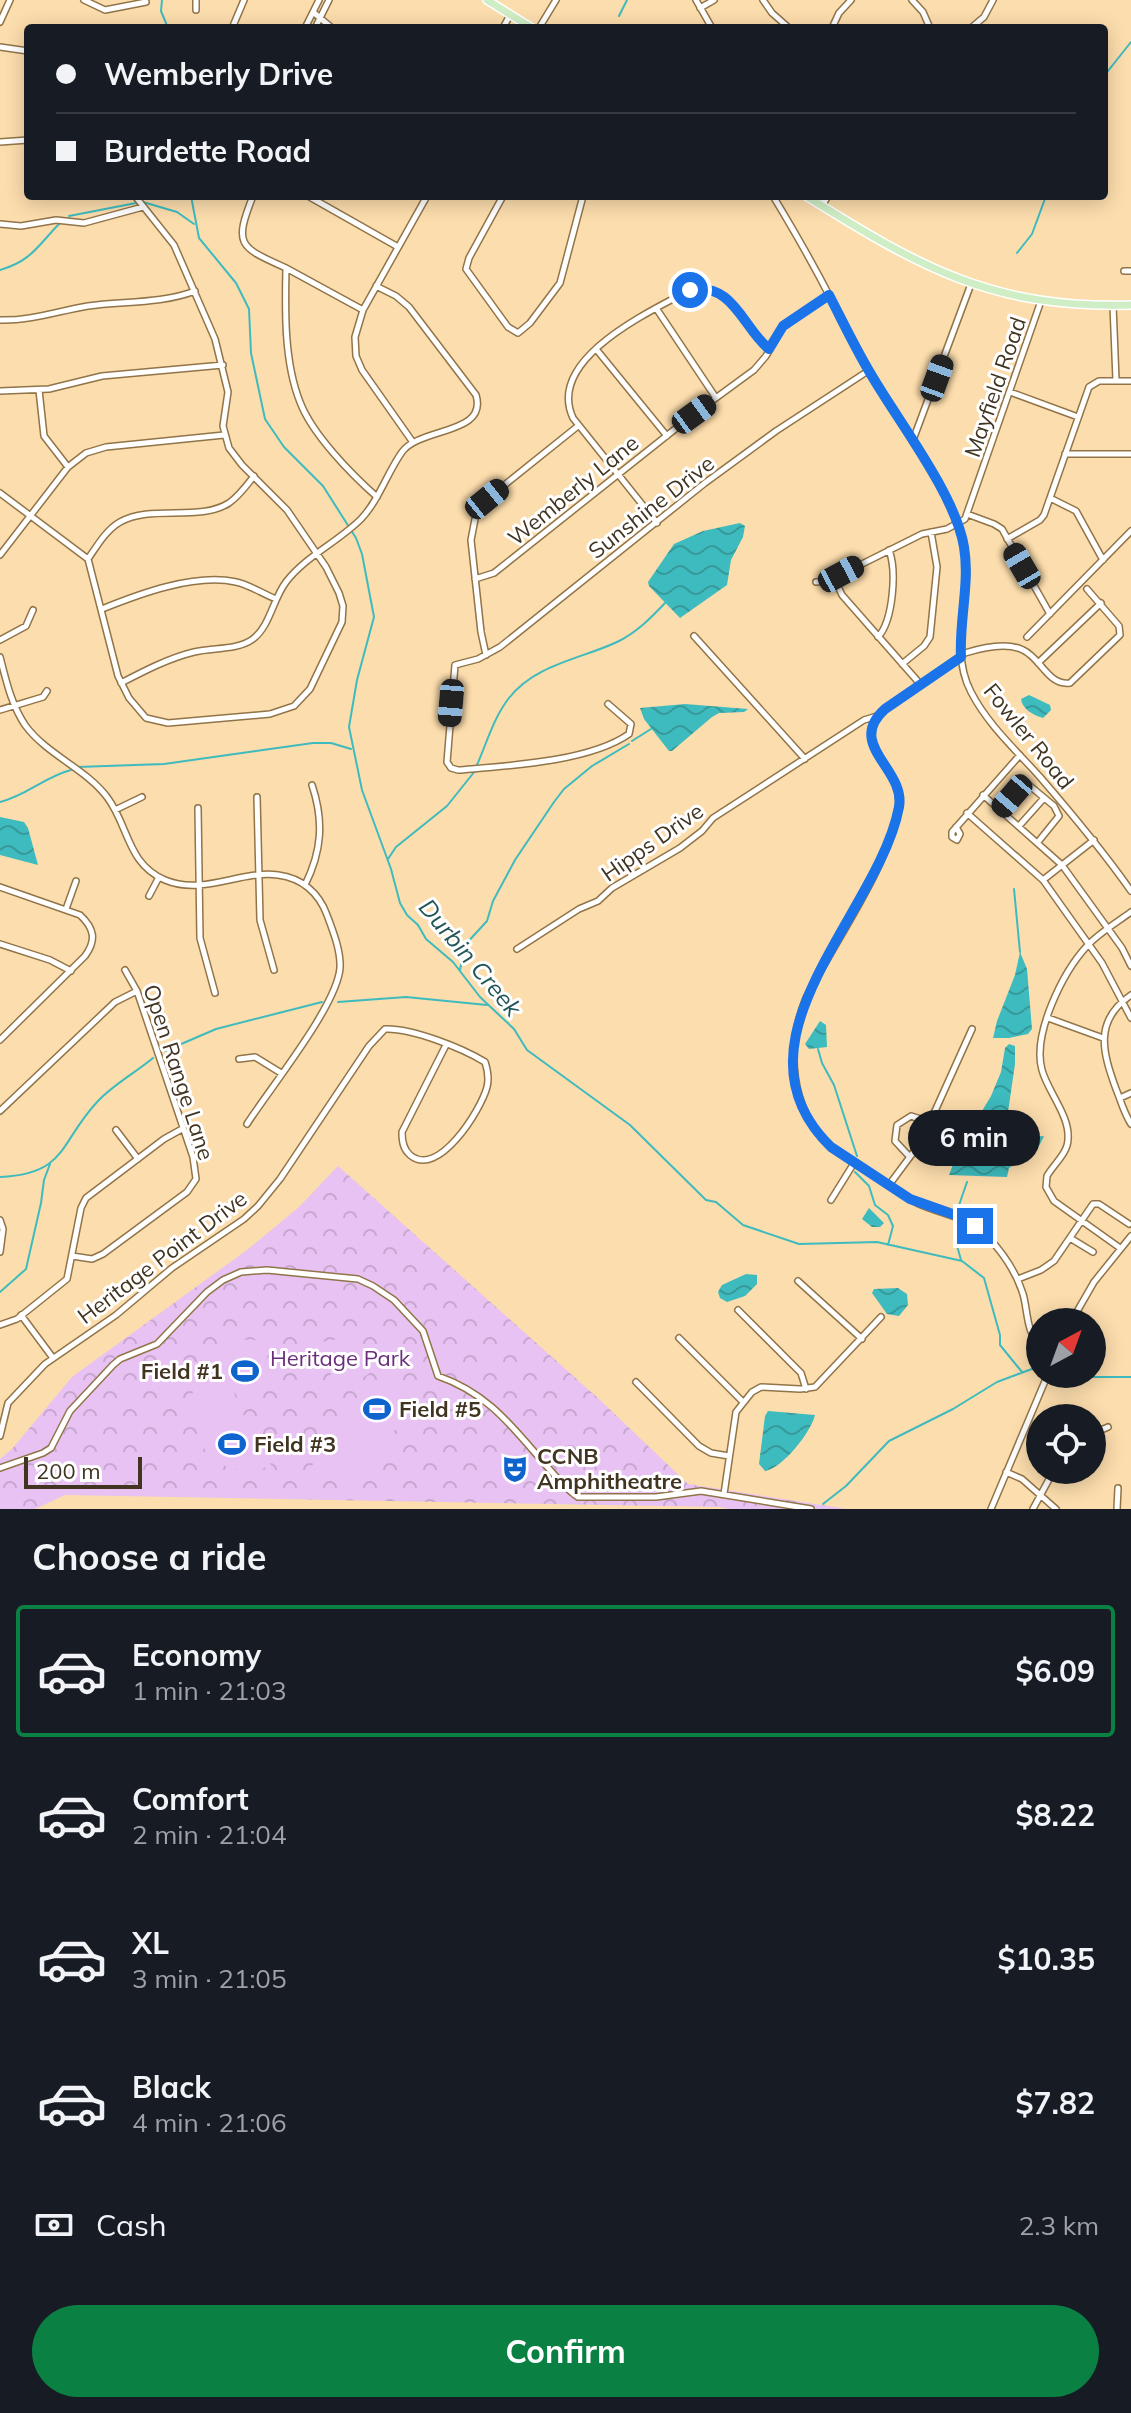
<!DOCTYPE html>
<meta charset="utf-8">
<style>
body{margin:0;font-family:Mulish,sans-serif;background:#242831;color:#f1f3f6;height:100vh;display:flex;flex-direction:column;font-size:30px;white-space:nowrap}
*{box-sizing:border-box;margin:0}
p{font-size:26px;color:#9ea1a6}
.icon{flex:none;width:44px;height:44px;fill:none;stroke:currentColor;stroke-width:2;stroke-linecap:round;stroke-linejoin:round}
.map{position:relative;height:1509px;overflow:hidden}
.panel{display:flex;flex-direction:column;background:#171b24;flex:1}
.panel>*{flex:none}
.banner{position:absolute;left:24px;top:24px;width:1084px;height:176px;border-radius:8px;box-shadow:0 4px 20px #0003;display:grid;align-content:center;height:176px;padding:0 32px;background:#171b24}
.needle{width:52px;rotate:41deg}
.tools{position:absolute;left:1026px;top:1308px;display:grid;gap:16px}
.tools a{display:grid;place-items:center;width:80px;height:80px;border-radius:50%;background:#171b24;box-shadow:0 4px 20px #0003;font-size:40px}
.scale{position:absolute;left:24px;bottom:20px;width:118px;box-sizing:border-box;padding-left:8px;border:4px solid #413421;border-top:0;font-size:22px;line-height:28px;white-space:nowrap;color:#413421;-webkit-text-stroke:6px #fff;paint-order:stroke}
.end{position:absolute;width:36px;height:36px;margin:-18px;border:10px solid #1a73e8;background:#fff;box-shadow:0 0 0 4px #fff}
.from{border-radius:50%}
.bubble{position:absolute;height:56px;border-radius:28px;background:#171b24;box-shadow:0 4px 20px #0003;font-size:26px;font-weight:700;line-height:56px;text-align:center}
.car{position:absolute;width:24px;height:48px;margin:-24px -12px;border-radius:10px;box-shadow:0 0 6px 2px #0007;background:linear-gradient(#222 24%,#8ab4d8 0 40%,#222 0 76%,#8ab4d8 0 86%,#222 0)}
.banner b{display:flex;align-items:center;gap:28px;height:76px;font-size:30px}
.banner b+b{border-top:2px solid #363941}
.banner i{width:20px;height:20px;background:#f1f3f6}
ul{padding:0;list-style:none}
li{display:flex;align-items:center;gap:24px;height:132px;margin:0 16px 12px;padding:0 16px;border:4px solid transparent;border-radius:8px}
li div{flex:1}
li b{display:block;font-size:30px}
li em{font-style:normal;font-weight:700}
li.selected{border-color:#0b8043}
li>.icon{width:72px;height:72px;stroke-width:1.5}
h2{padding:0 32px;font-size:36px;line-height:96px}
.pay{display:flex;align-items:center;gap:20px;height:88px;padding:0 32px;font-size:30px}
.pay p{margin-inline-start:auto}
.action{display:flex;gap:16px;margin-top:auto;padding:16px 32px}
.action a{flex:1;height:92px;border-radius:48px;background:#0b8043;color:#fff;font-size:32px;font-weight:700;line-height:92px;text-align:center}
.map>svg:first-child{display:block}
.park{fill:url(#park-crowns)}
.pitch{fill:#e7c2f3}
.water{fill:url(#water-waves)}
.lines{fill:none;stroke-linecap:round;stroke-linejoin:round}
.stream{stroke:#3ebbbe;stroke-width:2}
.minor-casing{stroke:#917448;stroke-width:8}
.major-casing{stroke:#fff;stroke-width:10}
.minor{stroke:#fff;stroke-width:5}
.major{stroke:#d0eec6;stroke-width:7}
.route{stroke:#1a73e8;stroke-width:10}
.labels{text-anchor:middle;stroke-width:6;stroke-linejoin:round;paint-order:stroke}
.street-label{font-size:22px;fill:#413421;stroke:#fff}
.park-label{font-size:22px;fill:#6a2e7c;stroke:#fff}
.poi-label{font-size:22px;font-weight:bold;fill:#413421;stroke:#fff;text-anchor:start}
.water-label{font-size:24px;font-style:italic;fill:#215556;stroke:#fff}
</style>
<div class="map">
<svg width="1131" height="1509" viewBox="0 0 1131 1509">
<defs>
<pattern id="park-crowns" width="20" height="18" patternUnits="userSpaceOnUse" patternTransform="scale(2)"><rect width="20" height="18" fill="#e7c2f3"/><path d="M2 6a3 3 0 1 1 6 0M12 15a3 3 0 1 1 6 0" fill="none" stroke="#c7a7d0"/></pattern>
<pattern id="water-waves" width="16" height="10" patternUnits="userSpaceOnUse" patternTransform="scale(2)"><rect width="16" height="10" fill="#3ebbbe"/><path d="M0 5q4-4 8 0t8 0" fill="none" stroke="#36999a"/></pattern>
</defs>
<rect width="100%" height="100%" fill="#fcddad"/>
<path class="park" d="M338,1166L600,1400L688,1484L847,1509H730L719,1507L65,1495L35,1509H0V1459L12,1449L72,1377L247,1250L299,1207Z"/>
<path class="pitch" d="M346,1338L370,1347L384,1364L342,1391L334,1386L322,1342Z
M251,1339L272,1345L255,1385L249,1387L214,1358L232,1342Z
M206,1367L233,1390L237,1401L201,1428C188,1407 189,1387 206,1367Z
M391,1375C408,1396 404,1421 388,1440L350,1406L359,1395Z
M244,1415H251L254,1418L271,1465C244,1479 214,1467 200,1442Z
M341,1418L384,1451C364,1474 339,1482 311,1468L334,1421Z"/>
<path class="water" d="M740,523L745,526L743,537L731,560L727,585L680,618L649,586L648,582L674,544L703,531Z
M1029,695L1050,705L1051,710L1043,718C1033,715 1022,709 1021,699Z
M685,704L748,709L744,712L719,713L712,717L672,751H669L644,719L640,708Z
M0,817L24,822L28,828L38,865L0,855Z
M1020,952L1027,969L1032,1029L1028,1034L1009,1038H993L997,1021L1015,975Z
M820,1021L826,1025L827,1047L809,1049L805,1044Z
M1009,1044L1015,1046V1064L1006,1126L1014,1138L1044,1136L1037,1150L1009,1168L1007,1177L949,1175L957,1154L976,1139L982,1111L991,1096L1001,1072L1005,1048Z
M869,1208L884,1223L880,1227H872L862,1219Z
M746,1274L757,1275V1284L745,1296L727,1302L720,1298L718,1292L722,1285Z
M898,1288L907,1294L908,1305L899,1316L887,1314L872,1293L874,1289Z
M768,1411L815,1415C811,1432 783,1468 765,1471L759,1464L765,1416Z"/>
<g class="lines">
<path class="stream" d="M162,0L161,11L168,28
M619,16L627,0
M1104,76L1131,42
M191,196L199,238L236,283L249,309L251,353L265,419L284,447L323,486L356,538L362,554L374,617L357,680L349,727L362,790L391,869L400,903L407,915L418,925L426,939L453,962L480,997L514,1029L527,1050L630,1125L706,1200L716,1202L743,1225L799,1244L877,1242L962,1261L984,1278L1000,1335V1345L1022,1372
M143,202L177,212L194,224
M69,216L136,203
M1017,253L1032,234L1046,196
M0,270C32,261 39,244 60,223
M632,741L651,729
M477,765C487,742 494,717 509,698C536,664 581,659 617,642C636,633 651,618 665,603
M77,767L164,764L313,743H331L351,749
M0,802C26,796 46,776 71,770
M388,859L396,847L447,806L475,771
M1014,889L1020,952
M460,970L465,945L487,921L493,901L515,860L554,802L564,789L592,766L629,744
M338,1002L406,997L487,1005
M818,1049L822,1063L834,1085L857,1156
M165,1051L216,1029L322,1002
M855,1172L869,1186L875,1205L888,1215L893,1226L888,1245
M0,1177C68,1174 59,1142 98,1101C114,1084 135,1073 153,1058
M957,1211L967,1182
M957,1221L954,1235L961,1260
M0,1292L26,1269L41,1203L44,1180L50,1164
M1067,1374L1082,1377H1131
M823,1504L846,1486L889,1441L953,1409L997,1382L1040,1366"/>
<g class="minor-casing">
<path id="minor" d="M84,0L105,10L146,2
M696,0L712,28
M763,0L772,13L789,28
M912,0L923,12L930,28
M700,8L714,0
M196,10V0
M313,12L332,28
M0,22L10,0
M233,26L244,0
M305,28L319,0
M315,28L329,0
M503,28L510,15
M539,28L556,0
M832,28L839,13L851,0
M971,28L984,17L993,0
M0,47L28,51
M0,142L28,140
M253,196C233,246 240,247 286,268C285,310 284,362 300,402C312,434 351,474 377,497
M308,196L398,247
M503,196L469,258L466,269L508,327L518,333L530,323L560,283L583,196
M773,196C793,229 812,262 830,297C844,323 857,351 872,377C903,430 947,482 963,542C976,591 946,644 971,692C988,725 1016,750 1040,777C1072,814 1103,851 1131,891
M822,206L828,196
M0,224L21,226L56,220L84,223L143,207
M286,268L363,310
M1124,271H1131
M1113,305L1116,380
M656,308L716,398
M0,320C30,321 58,311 88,306C123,301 161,304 195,291
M596,349L667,436
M39,390L44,436L68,467
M0,391L49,389L102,376L223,365
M1010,392L1078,417
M913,440L971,284
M412,441L362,370L356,356L355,337L363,310L427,196
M1065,454H1131
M0,493L88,559L118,676L129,698L146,718L168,723L270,714L294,706L310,689L342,622L343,606L339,593L326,567L287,510L242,465L229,448L223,426L228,392L215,339L174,245L135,196
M1050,498L1076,511L1103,560
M967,514L994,524L1002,529L1050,614
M657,523L573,418C546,360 647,313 686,292C732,277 741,328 769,349
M1007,539L1040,520L1044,515L1089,387L1099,381H1131
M0,555L68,467L86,453L106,447L224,435
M88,559C97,546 106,530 120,522C151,504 199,522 229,503C239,496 247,485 254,476
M834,578L842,595L921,685
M475,579L494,573L694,414L754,370L766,356L783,326L829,295
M816,582L828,581L922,534L947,529L965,519L1041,301
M102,609C139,594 195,573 236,582C250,585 263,594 276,599
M694,636L805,759
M878,637C893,621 897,571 889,550
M1027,637L1131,531
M0,640L26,626L33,610
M486,655L481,632L471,540L476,514L487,499L578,426
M0,657C6,680 11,704 25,725C47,755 85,768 107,797C129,826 127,864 165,880C203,896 240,870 278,875C302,878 319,893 327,915C333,931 341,951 340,968C337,1006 270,1088 247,1124
M1038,663L1101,603
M902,664L924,646L930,637L937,567L931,532
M121,683C144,671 169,658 194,652C213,647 236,651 253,639C270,626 273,599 286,582C306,556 338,542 361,519C379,500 387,473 402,452C420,427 488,435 476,395L409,307L396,296L376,286
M608,704L631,724L629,734C589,762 506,766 458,770L451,768L447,762L455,665L478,659L500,647L705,483L776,431L868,371
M0,710L43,697L47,691
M983,795L1062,865L1122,948L1131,966
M257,797L260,920L274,970
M198,808L200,938L215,993
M115,810L142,797
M1000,810L1024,781L1054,806L1059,816L1038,842
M967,813L1043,880L1102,963L1131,1018
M1019,826L1044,798
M956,827L960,834L957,840L952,837V832L1020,755
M1043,880L1094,840
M305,885C322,851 324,821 312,785
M0,887L80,915C94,928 97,940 85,956L0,1040
M149,896L159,877
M66,909L76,881
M0,944L50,960L71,971
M517,949L579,909L598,901L612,888L680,848L702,831L713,818L864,720L877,716
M1131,995C1093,1021 1103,1053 1116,1089C1121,1101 1124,1113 1131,1124
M1048,1018L1103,1038
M239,1059L255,1057L281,1073
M1120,1098L1131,1093
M0,1111L115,1002L137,991
M116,1130L138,1159
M909,1156L895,1141L897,1125L911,1116L930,1122
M889,1185L921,1142L972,1029
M831,1200L854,1163
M0,1220L3,1229L0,1252
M1070,1238L1093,1252
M1120,1248L1054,1201L1046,1187L1047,1176C1054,1164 1068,1153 1068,1139C1070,1116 1048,1092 1042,1070C1032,1034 1063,972 1087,946C1099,933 1116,923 1131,912
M72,1256L92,1259L103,1254L187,1192L196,1179L193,1157L137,991L125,970
M1018,1279L1041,1270L1054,1261L1093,1204H1099L1129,1224
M798,1281L862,1339
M738,1310L801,1373L806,1389
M21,1315L53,1358
M1071,1322L1094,1282L1131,1236
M0,1325L17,1319L67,1279L81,1208L86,1198L164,1139L182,1129
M679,1338L743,1402
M1040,1345C1026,1333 1028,1311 1023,1294C1016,1272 1004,1254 988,1237C967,1216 943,1215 917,1203C903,1196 890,1185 876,1176C861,1166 844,1158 830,1146C789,1108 786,1047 806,998C835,940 886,872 898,809C907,769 845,745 885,709L965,653C981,648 1007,642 1023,650C1041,658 1048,686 1070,683L1120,635L1119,626L1087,589
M636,1382L699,1446L711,1453L729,1456
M1092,1434L1108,1427
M0,1436L8,1403L45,1364L116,1315L172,1268L244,1219L258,1206L280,1179L369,1046L385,1029C412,1028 462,1048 485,1062C488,1071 489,1079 487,1087C481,1110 438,1179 410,1155C403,1149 402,1141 402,1132L446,1045
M0,1468L43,1453L51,1448L70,1411L113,1365L120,1359L157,1344L207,1292L223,1280L241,1272L267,1270L358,1279L373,1286L394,1300L423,1331L438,1376C487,1393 510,1424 543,1462C554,1474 565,1489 578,1497H656L701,1491L811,1509
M1006,1472L1022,1479L1056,1509
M724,1494L736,1412L752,1392L761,1387L800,1389L815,1387L881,1317
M991,1509L1048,1374
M1033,1509L1054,1470
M1117,1509L1118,1488"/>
</g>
<g class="major-casing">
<path id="major" d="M487,0L532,28
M806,196C920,267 992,309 1131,305"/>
</g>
<use href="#minor" class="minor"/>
<use href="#major" class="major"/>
</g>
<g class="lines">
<path class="route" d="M690,290C734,282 742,327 769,349L783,326L829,295C844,324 858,354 875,381C902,426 956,497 964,547C970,583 959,621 961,657L885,709C845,745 906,769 899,807C879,914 722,1041 831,1147L910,1199L961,1217L975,1226"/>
</g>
<defs>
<g id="stadium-bare" transform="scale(2.16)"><path d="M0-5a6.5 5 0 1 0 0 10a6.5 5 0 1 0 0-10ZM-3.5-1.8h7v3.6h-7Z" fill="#0f63cc" stroke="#fff" stroke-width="2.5" paint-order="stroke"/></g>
<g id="theatre-bare" transform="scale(2.16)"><path d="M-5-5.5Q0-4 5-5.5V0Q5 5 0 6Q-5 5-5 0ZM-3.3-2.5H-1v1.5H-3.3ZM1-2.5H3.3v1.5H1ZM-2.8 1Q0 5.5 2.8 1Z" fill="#0f63cc" stroke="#fff" stroke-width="2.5" paint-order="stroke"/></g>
</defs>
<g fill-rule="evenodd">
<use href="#stadium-bare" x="245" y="1371"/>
<use href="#stadium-bare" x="377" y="1409"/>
<use href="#stadium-bare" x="232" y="1444"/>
<use href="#theatre-bare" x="515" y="1469"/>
</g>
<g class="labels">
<g class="street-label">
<text transform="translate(995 387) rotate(-71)" y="8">Mayfield Road</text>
<text transform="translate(573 490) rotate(-39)" y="8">Wemberly Lane</text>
<text transform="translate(651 507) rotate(-38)" y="8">Sunshine Drive</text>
<text transform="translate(1029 736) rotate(51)" y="8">Fowler Road</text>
<text transform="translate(652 842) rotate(-35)" y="8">Hipps Drive</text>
<text transform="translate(179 1072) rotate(72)" y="8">Open Range Lane</text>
<text transform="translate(162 1257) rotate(-37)" y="8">Heritage Point Drive</text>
</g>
<g class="park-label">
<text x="340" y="1366">Heritage Park</text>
</g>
<g class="poi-label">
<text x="223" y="1379" text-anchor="end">Field #1</text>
<text x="399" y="1417">Field #5</text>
<text x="254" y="1452">Field #3</text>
<text x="537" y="1464">CCNB<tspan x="537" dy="25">Amphitheatre</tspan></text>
</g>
<g class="water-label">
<text transform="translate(470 958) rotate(50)" y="8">Durbin Creek</text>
</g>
</g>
</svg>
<div class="tools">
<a><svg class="needle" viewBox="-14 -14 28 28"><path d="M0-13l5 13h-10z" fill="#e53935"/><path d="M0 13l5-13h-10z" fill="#9ea1a6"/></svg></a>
<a><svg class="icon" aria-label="locate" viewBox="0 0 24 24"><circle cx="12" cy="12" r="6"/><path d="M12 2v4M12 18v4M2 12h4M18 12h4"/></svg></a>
</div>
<div class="scale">200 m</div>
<i class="end from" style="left:690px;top:290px"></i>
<i class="end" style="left:975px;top:1226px"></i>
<div class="bubble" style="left:908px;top:1110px;width:132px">6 min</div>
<i class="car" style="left:937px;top:378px;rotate:20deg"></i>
<i class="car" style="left:694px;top:414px;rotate:54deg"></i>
<i class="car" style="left:487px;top:499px;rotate:51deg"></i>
<i class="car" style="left:1022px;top:566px;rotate:330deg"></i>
<i class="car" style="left:841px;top:574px;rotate:62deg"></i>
<i class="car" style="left:451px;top:703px;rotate:185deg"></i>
<i class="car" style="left:1012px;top:796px;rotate:221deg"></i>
<div class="banner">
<b><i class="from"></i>Wemberly Drive</b>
<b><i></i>Burdette Road</b>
</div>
</div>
<section class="panel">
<h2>Choose a ride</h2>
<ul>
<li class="selected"><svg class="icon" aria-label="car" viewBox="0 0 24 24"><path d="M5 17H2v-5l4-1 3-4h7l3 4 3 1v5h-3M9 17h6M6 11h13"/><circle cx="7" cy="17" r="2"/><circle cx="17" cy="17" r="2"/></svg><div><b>Economy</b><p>1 min · 21:03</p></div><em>$6.09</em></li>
<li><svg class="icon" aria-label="car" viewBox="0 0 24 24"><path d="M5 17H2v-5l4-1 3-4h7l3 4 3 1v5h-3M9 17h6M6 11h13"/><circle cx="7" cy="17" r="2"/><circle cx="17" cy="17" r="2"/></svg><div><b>Comfort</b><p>2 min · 21:04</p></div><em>$8.22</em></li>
<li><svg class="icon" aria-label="car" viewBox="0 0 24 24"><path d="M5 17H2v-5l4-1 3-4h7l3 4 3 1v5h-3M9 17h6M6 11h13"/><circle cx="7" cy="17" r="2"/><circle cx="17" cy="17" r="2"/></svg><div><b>XL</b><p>3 min · 21:05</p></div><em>$10.35</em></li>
<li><svg class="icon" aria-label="car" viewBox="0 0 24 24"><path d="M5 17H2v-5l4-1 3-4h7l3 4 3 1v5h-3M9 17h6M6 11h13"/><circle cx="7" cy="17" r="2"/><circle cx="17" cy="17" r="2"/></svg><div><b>Black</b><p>4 min · 21:06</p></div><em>$7.82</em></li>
</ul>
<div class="pay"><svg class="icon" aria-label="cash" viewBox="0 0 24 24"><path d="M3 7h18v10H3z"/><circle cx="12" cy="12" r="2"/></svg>Cash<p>2.3 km</p></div>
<div class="action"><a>Confirm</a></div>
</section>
